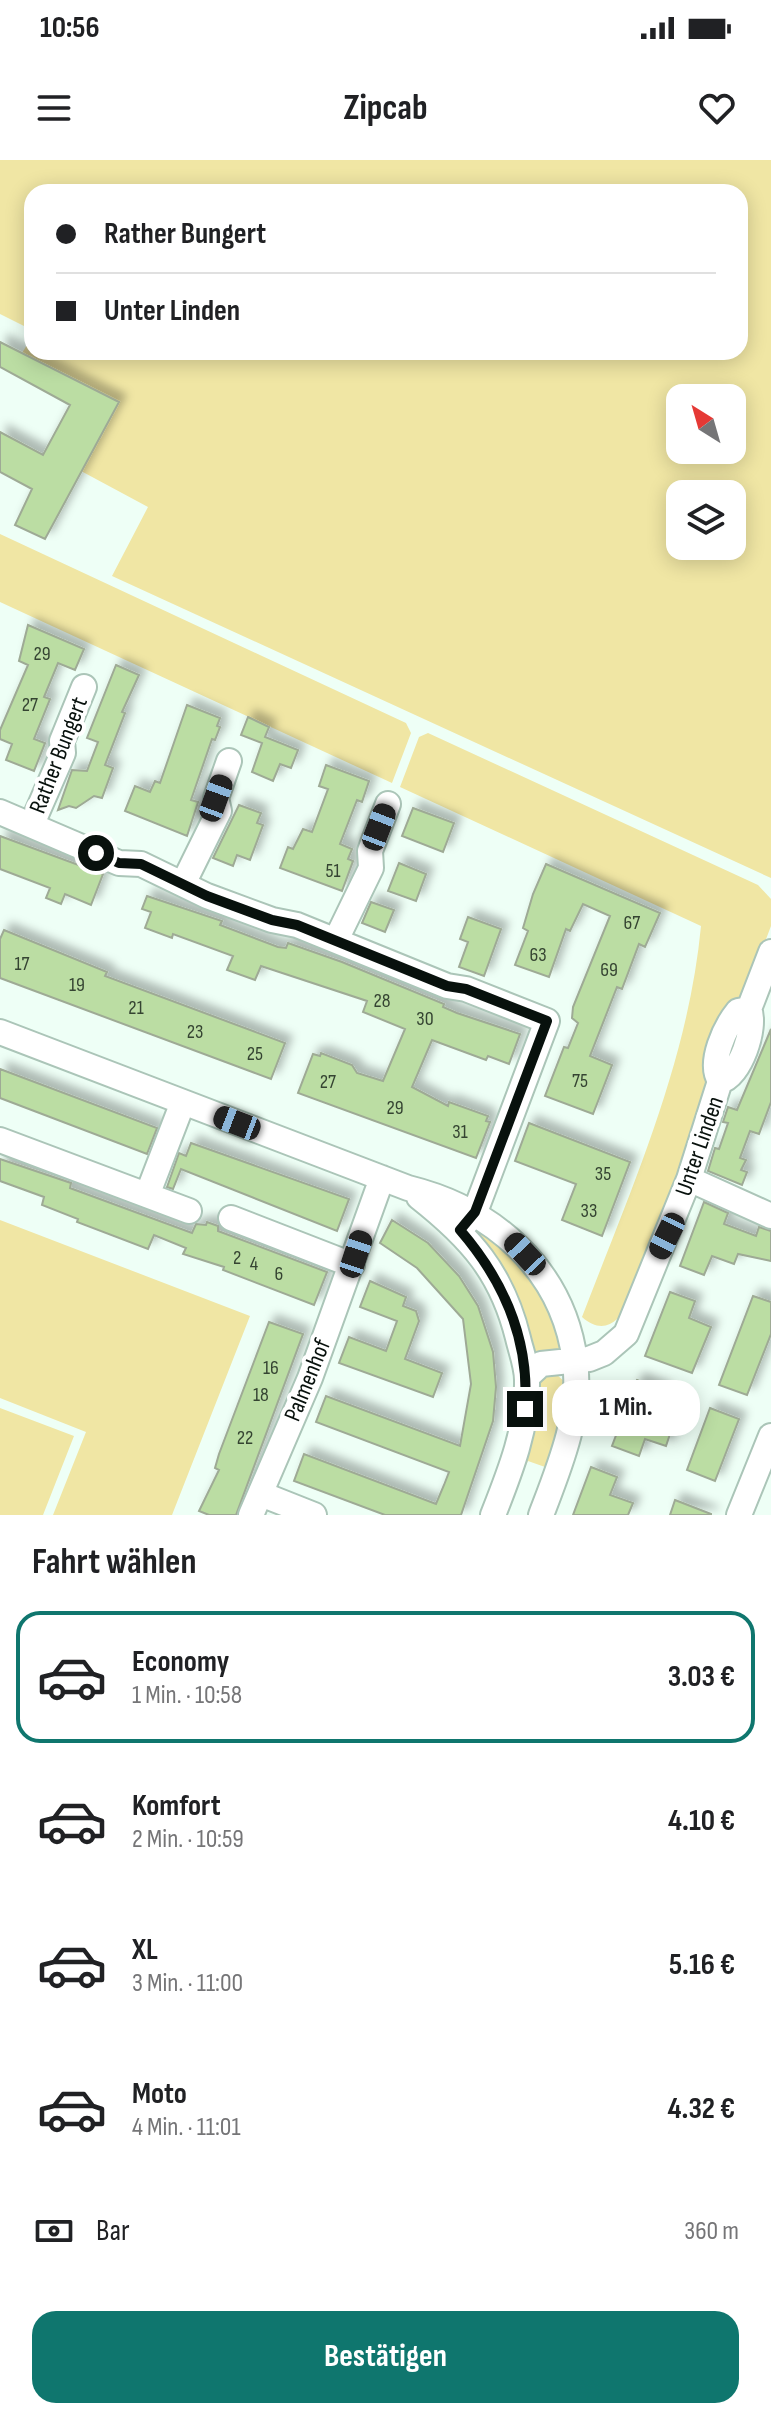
<!DOCTYPE html>
<html lang="de">
<meta charset="utf-8">
<style>
body{margin:0;font-family:"Sofia Sans Condensed",sans-serif;background:#f6f6f6;color:#202124;height:100vh;display:flex;flex-direction:column;font-size:30px;white-space:nowrap}
*{box-sizing:border-box;margin:0}
p{font-size:26px;color:#757577}
.icon{flex:none;width:44px;height:44px;fill:none;stroke:currentColor;stroke-width:2;stroke-linecap:round;stroke-linejoin:round}
.map{position:relative;height:1355px;overflow:hidden}
.panel{display:flex;flex-direction:column;background:#fff;flex:1}
.panel>*{flex:none}
.guide{position:absolute;left:24px;top:24px;width:724px;height:176px;border-radius:24px;box-shadow:0 4px 20px #0003;display:grid;align-content:center;height:176px;padding:0 32px;background:#fff}
.needle{width:52px;rotate:323deg}
.tools{position:absolute;left:666px;top:224px;display:grid;gap:16px}
.tools a{display:grid;place-items:center;width:80px;height:80px;border-radius:16px;background:#fff;box-shadow:0 4px 20px #0003;font-size:40px}
.end{position:absolute;width:36px;height:36px;margin:-18px;border:10px solid #08110d;background:#fff;box-shadow:0 0 0 4px #fff}
.from{border-radius:50%}
.bubble{position:absolute;height:56px;border-radius:24px;background:#fff;box-shadow:0 4px 20px #0003;font-size:26px;font-weight:700;line-height:56px;text-align:center}
.car{position:absolute;width:24px;height:48px;margin:-24px -12px;border-radius:10px;box-shadow:0 0 6px 2px #0007;background:linear-gradient(#222 24%,#8ab4d8 0 40%,#222 0 76%,#8ab4d8 0 86%,#222 0)}
.guide b{display:flex;align-items:center;gap:28px;height:76px;font-size:30px}
.guide b+b{border-top:2px solid #e0e0e0}
.guide i{width:20px;height:20px;background:#202124}
ul{padding:0;list-style:none}
li{display:flex;align-items:center;gap:24px;height:132px;margin:0 16px 12px;padding:0 16px;border:4px solid transparent;border-radius:24px}
li div{flex:1}
li b{display:block;font-size:30px}
li em{font-style:normal;font-weight:700}
li.current{border-color:#0f766e}
li>.icon{width:72px;height:72px;stroke-width:1.5}
h2{padding:0 32px;font-size:36px;line-height:96px}
.pay{display:flex;align-items:center;gap:20px;height:88px;padding:0 32px;font-size:30px}
.pay p{margin-inline-start:auto}
.action{display:flex;gap:16px;margin-top:auto;padding:16px 32px}
.action a{flex:1;height:92px;border-radius:24px;background:#0f766e;color:#fff;font-size:32px;font-weight:700;line-height:92px;text-align:center}
.status{display:flex;justify-content:space-between;align-items:center;height:56px;padding:0 40px;background:#fff;direction:ltr}
.status svg{height:22px;fill:currentColor}
header{display:flex;justify-content:space-between;align-items:center;height:104px;padding:0 32px;background:#fff;font-size:36px;font-weight:700}
.map>svg:first-child{display:block}
.green{fill:#f0e6a4;fill-rule:evenodd}
.building{fill:#bbdda3;stroke:#9eaa95;stroke-width:2;filter:url(#shadow)}
.lines{fill:none;stroke-linecap:round;stroke-linejoin:round}
.minor-casing{stroke:#abc5b8;stroke-width:28}
.minor{stroke:#fff;stroke-width:24}
.route{stroke:#08110d;stroke-width:10}
.labels{text-anchor:middle;stroke-width:8;stroke-linejoin:round;paint-order:stroke}
.number-label{font-size:20px;fill:#354432}
.street-label{font-size:24px;fill:#08110d;stroke:#fff}
</style>
<div class="status"><b>10:56</b><svg viewBox="0 0 49 12"><path d="M0 12V9h3v3zM5 12V6h3v6zM10 12V3h3v9zM15 12V0h3v12zM26 1h20v11H26zM47 4h2v5h-2z"/></svg></div>
<header><svg class="icon" aria-label="menu" viewBox="0 0 24 24"><path d="M4 6h16M4 12h16M4 18h16"/></svg>Zipcab<svg class="icon" aria-label="heart" viewBox="0 0 24 24"><path d="M12 20l-8-8c-3-5 5-10 8-4 3-6 11-1 8 4z"/></svg></header>
<div class="map">
<svg width="771" height="1355" viewBox="0 0 771 1355">
<defs>
<filter id="shadow"><feDropShadow dx="7" dy="-7" stdDeviation="4" flood-color="#0004"/></filter>
</defs>
<rect width="100%" height="100%" fill="#eefff6"/>
<path class="green" d="M0,0H771V718L112,416L148,347L81,311L119,242L22,193L32,177V192H740V32H32V170L0,154ZM680,238H732V290H680ZM680,334H732V386H680Z
M0,374L406,563L411,573L392,623L0,442Z
M428,573L758,725L771,739V766L629,1141C620,1162 603,1176 582,1157C631,1029 688,903 701,766L400,627L419,577Z
M0,1060L250,1156L172,1355H53L86,1272L0,1238Z
M481,1065L543,1131L563,1189L531,1197L474,1071Z
M556,1214L566,1223L569,1234L549,1318L542,1316L545,1307L528,1301L524,1309L517,1306L530,1239L542,1216Z
M0,1248L74,1276L43,1355H0Z"/>
<path class="building" d="M0,182L119,242L45,379L15,365L32,329L0,312V272L43,295L70,245L0,207Z
M28,465L84,489L75,510L58,503L44,537L50,539L34,579L45,583L34,611L6,600L12,584L0,579V570L28,505L19,501Z
M116,505L139,515L122,552L125,553L105,605L113,608L102,638L94,636L76,648L69,646L58,650L72,610L87,611L98,582L87,578Z
M187,545L220,558L217,566L220,567L215,580L212,579L191,640L198,642L187,676L125,651L135,626L150,632L155,621L160,623Z
M248,557L269,567L265,577L298,590L291,608L280,604L273,621L252,612L262,583L241,575Z
M326,605L369,621L362,642L357,640L340,684L352,689L348,699L353,701L342,731L280,708L288,687L293,689L303,669L312,672L328,629L319,626Z
M239,645L261,653L257,663L263,665L250,700L237,695L233,706L213,698Z
M413,648L454,663L443,692L402,676Z
M0,676L103,714L91,745L65,734L61,744L46,738L50,728L0,709Z
M399,703L426,714L416,741L388,731Z
M546,704L660,753L645,787L639,784L622,829L617,827L590,896L612,905L593,954L545,936L564,887L568,888L578,863L572,858L573,847L610,756L583,744L570,771L566,769L549,817L515,805L528,771L523,768L533,734Z
M147,736L222,761L220,765L278,787L286,788L288,783L342,802L444,844L443,847L457,853L520,874L509,904L488,896L486,900L432,880L412,927L448,946L449,942L488,956L486,961L490,962L476,998L298,933L313,894L320,896L321,893L352,905L357,913L383,921L405,869L363,852L367,841L261,806L255,820L227,810L233,796L173,774L172,778L145,768L151,752L142,749Z
M371,742L394,750L385,772L362,763Z
M468,757L501,769L484,816L459,807L468,782L460,779Z
M4,770L107,812L105,816L285,883L271,919L0,818V779Z
M771,869V942L759,974L750,971L740,998L746,1000L741,1010L747,1012L742,1025L708,1011L715,988L719,989L728,963L723,962L728,947L737,950Z
M0,909L157,968L147,994L0,938Z
M529,963L630,1002L602,1076L562,1060L576,1024L515,1001Z
M191,983L349,1039L337,1071L181,1009L173,1029L167,1027L179,993L186,996Z
M0,999L71,1023L70,1028L192,1073L196,1064L206,1065L207,1062L218,1066V1071L327,1112L314,1145L223,1110L224,1107L183,1094L186,1088L154,1075L148,1089L77,1062L78,1059L42,1045L44,1037L0,1021Z
M704,1042L728,1053L724,1064L756,1076L759,1067L771,1071V1101L738,1094L734,1104L712,1096L704,1115L680,1106Z
M392,1060L428,1083L459,1116L478,1146L493,1192L496,1227L493,1261L461,1355H385L294,1321L304,1294L436,1344L444,1325L449,1312L316,1262L326,1236L460,1286L471,1224L463,1159L417,1108L380,1083Z
M370,1121L406,1137L403,1146L416,1151L419,1161L405,1199L442,1213L433,1237L339,1203L349,1177L386,1191L397,1161L360,1147Z
M670,1132L695,1141L689,1158L711,1167L692,1213L645,1196Z
M753,1136L771,1142V1174L747,1235L719,1225Z
M269,1162L303,1174L236,1355H209L199,1351L219,1310L215,1308L219,1294Z
M637,1220L663,1230L658,1246L677,1253L666,1286L645,1279L639,1296L612,1286Z
M710,1248L739,1259L715,1321L687,1310Z
M591,1307L617,1317L610,1335L633,1343L628,1355H573Z
M675,1340L711,1354V1355H670Z"/>
<g class="lines">
<g class="minor-casing">
<path id="minor" d="M0,652L119,703L141,704L207,736L272,760L297,765L447,826L466,829L547,861L475,1052L460,1070
M32,664L63,593L62,581L84,527
M184,722L219,651L216,638L229,601
M336,780L371,708L370,691L388,644
M0,872L408,1028C493,1049 563,1109 575,1201C582,1253 559,1308 541,1355
M720,921C708,903 725,867 738,851L749,849
M0,980L189,1051
M689,1019L771,1056
M148,1033L183,942
M419,1037C471,1078 502,1113 518,1178C521,1191 527,1206 527,1220C528,1267 510,1312 493,1355
M231,1058L352,1105
M527,1217L541,1204L589,1199L604,1193L626,1174L689,1019L720,921C740,917 757,867 749,849L771,792
M261,1334L314,1355
M251,1355L310,1218L382,1018
M739,1355L771,1276"/>
</g>
<use href="#minor" class="minor"/>
</g>
<g class="lines">
<path class="route" d="M96,693L119,703L141,704L207,736L272,760L297,765L447,826L466,829L547,861L475,1052L460,1070C504,1121 530,1181 525,1249"/>
</g>
<g class="labels">
<g class="number-label">
<text x="42" y="500">29</text>
<text x="30" y="551">27</text>
<text x="333" y="717">51</text>
<text x="632" y="769">67</text>
<text x="538" y="801">63</text>
<text x="22" y="810">17</text>
<text x="609" y="816">69</text>
<text x="77" y="831">19</text>
<text x="382" y="847">28</text>
<text x="136" y="854">21</text>
<text x="425" y="865">30</text>
<text x="195" y="878">23</text>
<text x="255" y="900">25</text>
<text x="580" y="927">75</text>
<text x="328" y="928">27</text>
<text x="395" y="954">29</text>
<text x="460" y="978">31</text>
<text x="603" y="1020">35</text>
<text x="589" y="1057">33</text>
<text x="237" y="1104">2</text>
<text x="254" y="1110">4</text>
<text x="279" y="1120">6</text>
<text x="271" y="1214">16</text>
<text x="261" y="1241">18</text>
<text x="245" y="1284">22</text>
</g>
<g class="street-label">
<text transform="translate(58 595) rotate(-69)" y="8">Rather Bungert</text>
<text transform="translate(699 986) rotate(-71)" y="8">Unter Linden</text>
<text transform="translate(307 1220) rotate(-68)" y="8">Palmenhof</text>
</g>
</g>
</svg>
<div class="tools">
<a><svg class="needle" viewBox="-14 -14 28 28"><path d="M0-13l5 13h-10z" fill="#e53935"/><path d="M0 13l5-13h-10z" fill="#757577"/></svg></a>
<a><svg class="icon" aria-label="layers" viewBox="0 0 24 24"><path d="M12 4l9 5-9 5-9-5zM3 14l9 5 9-5"/></svg></a>
</div>
<i class="end from" style="left:96px;top:693px"></i>
<i class="end" style="left:525px;top:1249px"></i>
<div class="bubble" style="left:552px;top:1220px;width:148px">1 Min.</div>
<i class="car" style="left:216px;top:638px;rotate:20deg"></i>
<i class="car" style="left:379px;top:667px;rotate:21deg"></i>
<i class="car" style="left:237px;top:963px;rotate:291deg"></i>
<i class="car" style="left:667px;top:1076px;rotate:206deg"></i>
<i class="car" style="left:356px;top:1094px;rotate:18deg"></i>
<i class="car" style="left:525px;top:1094px;rotate:317deg"></i>
<div class="guide">
<b><i class="from"></i>Rather Bungert</b>
<b><i></i>Unter Linden</b>
</div>
</div>
<section class="panel">
<h2>Fahrt wählen</h2>
<ul>
<li class="current"><svg class="icon" aria-label="car" viewBox="0 0 24 24"><path d="M5 17H2v-5l4-1 3-4h7l3 4 3 1v5h-3M9 17h6M6 11h13"/><circle cx="7" cy="17" r="2"/><circle cx="17" cy="17" r="2"/></svg><div><b>Economy</b><p>1 Min. · 10:58</p></div><em>3.03 €</em></li>
<li><svg class="icon" aria-label="car" viewBox="0 0 24 24"><path d="M5 17H2v-5l4-1 3-4h7l3 4 3 1v5h-3M9 17h6M6 11h13"/><circle cx="7" cy="17" r="2"/><circle cx="17" cy="17" r="2"/></svg><div><b>Komfort</b><p>2 Min. · 10:59</p></div><em>4.10 €</em></li>
<li><svg class="icon" aria-label="car" viewBox="0 0 24 24"><path d="M5 17H2v-5l4-1 3-4h7l3 4 3 1v5h-3M9 17h6M6 11h13"/><circle cx="7" cy="17" r="2"/><circle cx="17" cy="17" r="2"/></svg><div><b>XL</b><p>3 Min. · 11:00</p></div><em>5.16 €</em></li>
<li><svg class="icon" aria-label="car" viewBox="0 0 24 24"><path d="M5 17H2v-5l4-1 3-4h7l3 4 3 1v5h-3M9 17h6M6 11h13"/><circle cx="7" cy="17" r="2"/><circle cx="17" cy="17" r="2"/></svg><div><b>Moto</b><p>4 Min. · 11:01</p></div><em>4.32 €</em></li>
</ul>
<div class="pay"><svg class="icon" aria-label="cash" viewBox="0 0 24 24"><path d="M3 7h18v10H3z"/><circle cx="12" cy="12" r="2"/></svg>Bar<p>360 m</p></div>
<div class="action"><a>Bestätigen</a></div>
</section>
